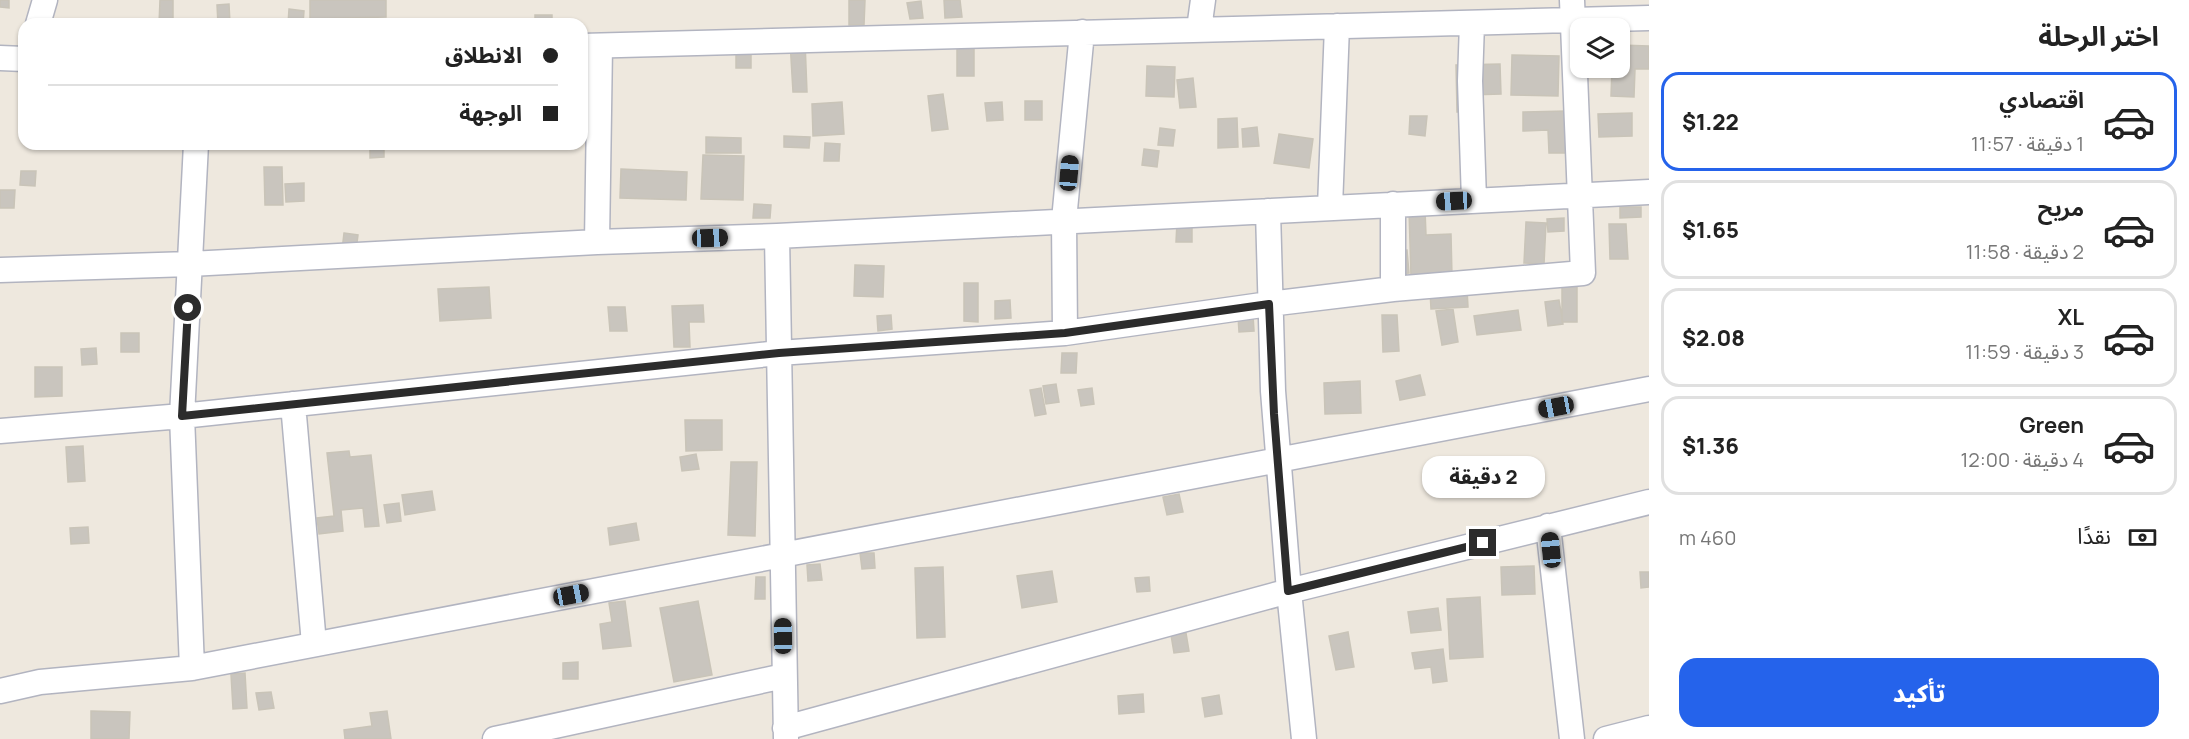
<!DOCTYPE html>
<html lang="ar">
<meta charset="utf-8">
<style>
body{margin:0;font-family:Manrope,"Noto Sans Arabic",sans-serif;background:#f2f2f2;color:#222;direction:rtl;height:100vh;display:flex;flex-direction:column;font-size:22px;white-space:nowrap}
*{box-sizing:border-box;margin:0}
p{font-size:20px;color:#767676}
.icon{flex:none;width:33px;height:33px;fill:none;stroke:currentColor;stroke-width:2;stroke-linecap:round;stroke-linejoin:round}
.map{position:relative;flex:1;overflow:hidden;direction:ltr}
.side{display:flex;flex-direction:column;background:#fff;width:540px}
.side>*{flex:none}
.guide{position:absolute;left:18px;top:18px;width:570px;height:132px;border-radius:18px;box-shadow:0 2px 4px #0004;direction:rtl;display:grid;align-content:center;height:132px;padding:0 30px;background:#fff}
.buttons{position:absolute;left:1570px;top:18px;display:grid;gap:12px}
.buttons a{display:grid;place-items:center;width:60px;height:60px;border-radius:12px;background:#fff;box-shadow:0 2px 4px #0004;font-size:30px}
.end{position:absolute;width:27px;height:27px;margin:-14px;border:8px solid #2c2c2c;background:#fff;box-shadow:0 0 0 3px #fff}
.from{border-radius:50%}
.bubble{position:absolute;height:42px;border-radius:18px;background:#fff;box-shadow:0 2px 4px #0004;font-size:20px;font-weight:800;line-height:42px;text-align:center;direction:rtl}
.car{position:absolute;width:18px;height:36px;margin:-18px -9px;border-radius:8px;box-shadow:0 0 4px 2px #0007;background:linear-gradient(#222 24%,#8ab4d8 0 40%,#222 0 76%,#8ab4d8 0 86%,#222 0)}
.guide b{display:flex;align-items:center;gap:21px;height:57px;font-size:22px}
.guide b+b{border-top:2px solid #e0e0e0}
.guide i{width:15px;height:15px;background:#222}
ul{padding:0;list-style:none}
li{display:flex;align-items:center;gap:18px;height:99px;margin:0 12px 9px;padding:0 18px;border:3px solid #e0e0e0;border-radius:18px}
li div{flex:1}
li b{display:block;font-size:22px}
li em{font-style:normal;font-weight:800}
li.on{border-color:#2563eb}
li>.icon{width:54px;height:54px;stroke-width:1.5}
h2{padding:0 30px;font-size:27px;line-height:72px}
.pay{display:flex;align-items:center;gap:15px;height:66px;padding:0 30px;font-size:22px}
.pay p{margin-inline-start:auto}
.cta{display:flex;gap:12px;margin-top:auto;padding:12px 30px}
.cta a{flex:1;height:69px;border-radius:18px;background:#2563eb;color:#fff;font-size:24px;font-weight:800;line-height:69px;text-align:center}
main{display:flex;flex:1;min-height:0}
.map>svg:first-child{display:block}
.building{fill:#c9c5be;stroke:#c9c4b8;stroke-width:1.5}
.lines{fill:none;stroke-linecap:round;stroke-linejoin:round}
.street-casing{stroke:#b2b4c0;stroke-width:27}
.street{stroke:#fff;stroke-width:24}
.route{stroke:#2c2c2c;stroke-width:8}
</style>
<main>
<section class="side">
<h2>اختر الرحلة</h2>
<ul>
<li class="on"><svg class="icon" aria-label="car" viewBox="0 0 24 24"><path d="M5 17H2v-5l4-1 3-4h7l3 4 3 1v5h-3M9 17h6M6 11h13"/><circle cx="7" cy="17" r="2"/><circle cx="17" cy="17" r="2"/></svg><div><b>اقتصادي</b><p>1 دقيقة · 11:57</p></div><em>$1.22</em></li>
<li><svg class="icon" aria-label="car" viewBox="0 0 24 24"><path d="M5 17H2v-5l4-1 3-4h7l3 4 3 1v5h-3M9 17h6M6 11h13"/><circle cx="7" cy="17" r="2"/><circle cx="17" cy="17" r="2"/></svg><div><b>مريح</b><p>2 دقيقة · 11:58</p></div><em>$1.65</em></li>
<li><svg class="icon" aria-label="car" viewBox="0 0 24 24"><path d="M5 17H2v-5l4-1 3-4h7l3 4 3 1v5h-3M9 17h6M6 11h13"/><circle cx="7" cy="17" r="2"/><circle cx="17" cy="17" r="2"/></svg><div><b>XL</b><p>3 دقيقة · 11:59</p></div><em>$2.08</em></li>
<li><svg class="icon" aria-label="car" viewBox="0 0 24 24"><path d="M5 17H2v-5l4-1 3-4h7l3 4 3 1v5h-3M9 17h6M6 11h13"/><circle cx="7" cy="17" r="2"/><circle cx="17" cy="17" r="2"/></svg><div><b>Green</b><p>4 دقيقة · 12:00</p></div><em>$1.36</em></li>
</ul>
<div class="pay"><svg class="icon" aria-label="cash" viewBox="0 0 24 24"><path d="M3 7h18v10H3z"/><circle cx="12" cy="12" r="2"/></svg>نقدًا<p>460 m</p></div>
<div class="cta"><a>تأكيد</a></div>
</section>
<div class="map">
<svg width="1649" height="739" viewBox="0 0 1649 739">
<rect width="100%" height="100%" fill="#eee8de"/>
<path class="building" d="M0,0H9V8L0,7Z
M160,0H173V24H159Z
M310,0H386V17L310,19Z
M849,0H865L864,25H849Z
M944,0H960L962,17L945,18Z
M921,1L923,18L910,19L907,3Z
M229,4L230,24H218L217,5Z
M289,9L304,11L303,24H288Z
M535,15H552V24H535Z
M423,19H439L440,24H423Z
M790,41H805L807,92H793Z
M1620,45L1649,46V69H1635L1634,97L1611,96L1612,68H1620Z
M957,47L974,48V76H957Z
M736,52H751V68H736Z
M1512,55L1559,56L1558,96L1511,95Z
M1500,64L1501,94L1468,95V112H1457L1456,65Z
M1147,66L1175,67L1174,97L1146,96Z
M1193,78L1196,107L1180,108L1177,80Z
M943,94L948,129L932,131L928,96Z
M1025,101H1042V120H1025Z
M842,102L844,134L813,136L812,104Z
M1002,102L1003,120L987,121L985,103Z
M1566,111L1567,153H1549L1548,130L1523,131V112Z
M1632,113V136L1599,137L1598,114Z
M1410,116H1427L1425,136L1409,134Z
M1237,118L1238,147L1218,148V119Z
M1257,127L1259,146L1243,147L1242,129Z
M1160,128L1175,130L1173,146L1158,145Z
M1279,134L1313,139L1309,168L1274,163Z
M784,136L810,137L809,148L784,147Z
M706,137L741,138V153H706Z
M825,143L840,144L839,161H824Z
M370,144H384V157L370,158Z
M1144,149L1159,151L1157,167L1142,165Z
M703,155L744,156L743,200L701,199Z
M264,167H282L283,205H265Z
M621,169L687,172L686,200L620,198Z
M21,171H36L35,186L20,185Z
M304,183V201L286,202L285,184Z
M0,190H15L14,208H0Z
M754,204L771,205L770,218H753Z
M1620,207H1641V217L1620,218Z
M1409,210H1425L1426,235L1451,234L1452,276L1411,277Z
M1564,218V231L1548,232L1547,219Z
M1177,222H1192V242H1176Z
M1526,222L1546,223L1544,264L1524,263Z
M1609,224H1626L1628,259H1610Z
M344,233L358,235L356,251L342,250Z
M1407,250L1409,273L1398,274L1397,251Z
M855,265L884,266L883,297L854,296Z
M1577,281V322H1562V282Z
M964,283H978V322L964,321Z
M489,287L491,318L440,321L438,289Z
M1467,289L1468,307L1431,309L1430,291Z
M1010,300L1011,318L995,319V301Z
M1559,300L1563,324L1548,326L1545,302Z
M703,305L704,322H689L690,347H674L672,306Z
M608,307H625L627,331H610Z
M1453,309L1458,342L1442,345L1436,311Z
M1518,310L1521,330L1477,335L1474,316Z
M891,315L892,329L878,331L877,316Z
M1253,315L1254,331L1239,332L1238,316Z
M1382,315H1397L1399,351L1383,352Z
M121,333H139V352H121Z
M96,348L97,364L82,365L81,349Z
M1062,353H1077L1076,373H1061Z
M35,367H62V396L35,397Z
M1420,375L1425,395L1400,400L1396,381Z
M1360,381L1361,413L1325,414L1324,383Z
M1056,384L1059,402L1046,404L1043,386Z
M1041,388L1046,414L1035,416L1030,390Z
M1092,388L1094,404L1081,406L1078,390Z
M685,420H722V450L686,451Z
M83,446L85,481L68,482L66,447Z
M349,451L350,457L371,455L379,526L365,527L363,508L341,510L343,531L319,534L317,518L334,516L327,453Z
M696,454L699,469L682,471L680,457Z
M731,462H757L755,536L728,535Z
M432,491L435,510L405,515L402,495Z
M1179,494L1183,512L1167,515L1163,497Z
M399,503L401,521L387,523L384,505Z
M636,523L639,540L610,545L608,528Z
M88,527L89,543L71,544L70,528Z
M860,553H874L875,568L862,569Z
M820,564L822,580L808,581L807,565Z
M1534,566L1535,594L1502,595L1501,567Z
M943,567L945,637L917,638L915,568Z
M1052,571L1057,602L1022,608L1017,576Z
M1640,572H1649V587L1641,588Z
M756,577H765V599H755Z
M1149,577L1150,591L1137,592L1135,578Z
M1480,597L1483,657L1450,659L1447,599Z
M625,601L631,646L603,649L600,624L612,622L609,603Z
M698,601L712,675L674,682L660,608Z
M1438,608L1441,630L1411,633L1408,612Z
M1348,632L1354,667L1336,670L1329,636Z
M1186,633L1189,651L1174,653L1171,635Z
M1443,649L1447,681L1433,683L1431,667L1415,669L1412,653Z
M578,662V679H563V663Z
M245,673L247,708L233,709L231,674Z
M271,692L274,708L259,710L256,693Z
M1143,694L1144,712L1119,714L1118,696Z
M1219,695L1222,714L1205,717L1202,698Z
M91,711L130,712L129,739H91Z
M387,711L391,739H345L344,730L372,726L370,713Z"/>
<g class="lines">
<g class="street-casing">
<path id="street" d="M1472,23L1470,81L1474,200
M38,24L45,0
M1199,29L1203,0
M582,46L1649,18
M0,58L24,59
M1393,204V289
M1330,207L1337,26
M1268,211L1273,391L1289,591L1304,739
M777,236L786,739
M597,242L600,46
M0,270L190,264L597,242L777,236L1649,192
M1065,333L1064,220L1082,32
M293,404L314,644
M0,431L182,416L779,353L1065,333L1269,304L1393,289L1583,273L1572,0
M1548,526L1572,739
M192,668L182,416L196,144
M0,691L40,682L192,668L1649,389
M785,728L1289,591L1649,502
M495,739L784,676
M1606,739L1649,728"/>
</g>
<use href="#street" class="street"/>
</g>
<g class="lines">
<path class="route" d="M188,308L182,416L779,353L1065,333L1269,304L1274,414L1288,591L1483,543"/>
</g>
</svg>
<div class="buttons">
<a><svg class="icon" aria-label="layers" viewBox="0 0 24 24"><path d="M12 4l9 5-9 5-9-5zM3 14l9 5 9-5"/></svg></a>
</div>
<i class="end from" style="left:188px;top:308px"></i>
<i class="end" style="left:1483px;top:543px"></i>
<div class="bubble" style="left:1422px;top:456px;width:123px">2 دقيقة</div>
<i class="car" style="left:1069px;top:173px;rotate:5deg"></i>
<i class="car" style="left:1454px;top:201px;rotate:267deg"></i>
<i class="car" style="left:710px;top:238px;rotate:88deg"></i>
<i class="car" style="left:1556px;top:407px;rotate:259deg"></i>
<i class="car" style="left:1551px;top:550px;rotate:354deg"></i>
<i class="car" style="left:571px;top:595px;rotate:79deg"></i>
<i class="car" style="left:783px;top:636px;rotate:359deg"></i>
<div class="guide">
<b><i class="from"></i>الانطلاق</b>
<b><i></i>الوجهة</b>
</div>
</div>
</main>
